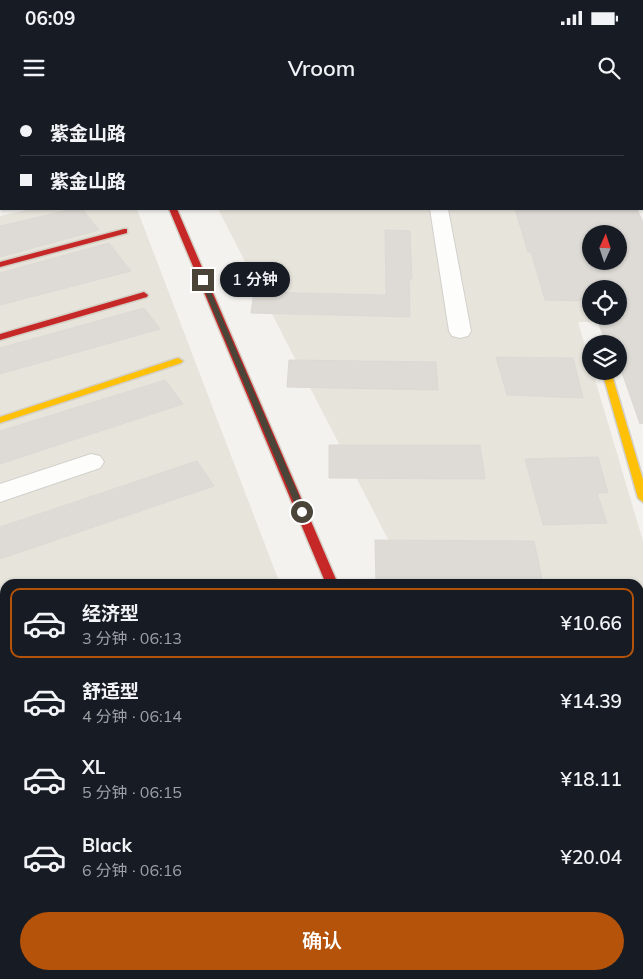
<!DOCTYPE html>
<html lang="zh">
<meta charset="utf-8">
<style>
body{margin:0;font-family:Mulish,"Noto Sans SC",sans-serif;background:#20242c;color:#f1f3f6;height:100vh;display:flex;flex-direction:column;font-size:19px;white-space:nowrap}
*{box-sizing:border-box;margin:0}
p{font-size:16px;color:#9ea1a6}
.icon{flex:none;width:28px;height:28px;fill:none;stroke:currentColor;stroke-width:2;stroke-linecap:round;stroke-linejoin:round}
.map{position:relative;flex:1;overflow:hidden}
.details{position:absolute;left:0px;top:479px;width:644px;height:401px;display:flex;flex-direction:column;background:#171b24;border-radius:15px 15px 0 0;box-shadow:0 1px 4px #0004}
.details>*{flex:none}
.top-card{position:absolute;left:0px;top:0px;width:644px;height:110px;box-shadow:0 1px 4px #0004;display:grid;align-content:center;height:110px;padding:0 20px;background:#171b24}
.needle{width:32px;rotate:3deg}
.fabs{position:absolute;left:582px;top:125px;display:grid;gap:10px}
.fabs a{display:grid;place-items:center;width:45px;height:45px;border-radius:50%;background:#171b24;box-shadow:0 1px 4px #0004;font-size:25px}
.end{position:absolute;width:22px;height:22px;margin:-11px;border:6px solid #4b4439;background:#fff;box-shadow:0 0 0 2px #fff}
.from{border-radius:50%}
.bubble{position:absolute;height:35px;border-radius:18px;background:#171b24;box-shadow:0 1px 4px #0004;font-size:16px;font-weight:600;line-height:35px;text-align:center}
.top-card b{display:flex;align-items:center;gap:18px;height:48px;font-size:19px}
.top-card b+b{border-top:1px solid #363941}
.top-card i{width:12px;height:12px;background:#f1f3f6}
ul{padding:9px 0 0;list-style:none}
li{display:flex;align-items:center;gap:15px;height:70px;margin:0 10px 8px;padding:0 10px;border:2px solid transparent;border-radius:10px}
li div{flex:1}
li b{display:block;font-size:19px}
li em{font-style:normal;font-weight:600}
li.active{border-color:#b45309}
li>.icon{width:45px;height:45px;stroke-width:1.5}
.button{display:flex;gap:10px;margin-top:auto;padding:10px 20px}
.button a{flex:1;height:58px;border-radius:30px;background:#b45309;color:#fff;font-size:20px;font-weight:600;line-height:58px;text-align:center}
.status{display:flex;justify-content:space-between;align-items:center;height:35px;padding:0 25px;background:#171b24;direction:ltr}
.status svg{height:14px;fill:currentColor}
header{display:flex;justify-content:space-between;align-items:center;height:65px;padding:0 20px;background:#171b24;font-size:22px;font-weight:600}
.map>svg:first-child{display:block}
.residential{fill:#e7e4dc;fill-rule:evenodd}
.building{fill:#dedbd6;stroke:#dcd9d4;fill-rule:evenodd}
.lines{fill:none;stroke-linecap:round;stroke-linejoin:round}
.street-casing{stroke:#d2d0cb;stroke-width:2}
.fast-casing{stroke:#d3cfc5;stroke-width:3}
.slow-casing{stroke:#d3cfc5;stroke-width:3}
.jam-casing{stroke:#d3cfc5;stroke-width:3}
.street{fill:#fdfdfc;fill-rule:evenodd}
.fast{fill:#4caf50;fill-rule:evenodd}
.slow{fill:#ffc107;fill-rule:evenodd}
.jam{fill:#c62828;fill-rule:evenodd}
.route{fill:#4b4439}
</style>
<div class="status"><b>06:09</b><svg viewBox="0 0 49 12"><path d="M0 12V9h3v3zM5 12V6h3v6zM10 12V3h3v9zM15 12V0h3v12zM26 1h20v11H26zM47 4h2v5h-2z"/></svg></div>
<header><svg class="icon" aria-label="menu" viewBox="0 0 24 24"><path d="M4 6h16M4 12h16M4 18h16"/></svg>Vroom<svg class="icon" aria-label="search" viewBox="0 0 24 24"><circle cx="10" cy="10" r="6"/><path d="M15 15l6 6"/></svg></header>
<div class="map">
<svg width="643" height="879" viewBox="0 0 643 879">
<rect width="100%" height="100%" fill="#f4f2ee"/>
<path class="residential" d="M145,0H355V1H145Z
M31,109H137L280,484H5V875H430L431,879H0V116Z
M218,109H601L607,134H591V161H614L629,222H578L643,441V499H639V484H411ZM591,189H619V216H591Z"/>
<path class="building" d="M73,109H82L99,130L0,157V126Z
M515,109H637L643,122V323L640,324L619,264V244H606L596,216H619V189H591V201L545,200L531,152H528ZM591,134H619V161H591Z
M385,130L410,131L412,179H409L410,217L251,213L254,192L386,195Z
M109,143L131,171L0,205V173Z
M144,208L160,229L0,274V248Z
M496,257L573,258L583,298L507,295Z
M289,260L436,262L438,290L287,287Z
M165,280L183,304L0,364V331Z
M329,345H480L485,379L329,378Z
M598,357L608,393H597L607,423L543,425L525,359Z
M197,361L214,386L0,459V427Z
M375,440L534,441L543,484H376Z"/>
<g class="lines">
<g class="street-casing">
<path id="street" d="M365,0H470L471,1H366Z
M506,0H522V1H506Z
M430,109H448L471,231L468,236L460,238L452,236L449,231Z
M91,354L100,356L104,362L100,368L0,402V384Z
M639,507H643V529H639Z
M5,679V709L0,711V681Z
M479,875H519L521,879H481Z"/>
</g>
<g class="fast-casing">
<path id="fast" d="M633,0H639L640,1H634Z
M642,60H643V64H642Z"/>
</g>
<g class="slow-casing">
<path id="slow" d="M119,0H125L126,1H120Z
M0,100H1V104H0Z
M178,258L183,261L181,263L0,323V317Z
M602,271L611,272L643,380V402L638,398Z"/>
</g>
<g class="jam-casing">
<path id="jam" d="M169,109H177L338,484H326Z
M124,129H127V133L0,167V162Z
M144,192L148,195L147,197L0,240V234Z"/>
</g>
<use href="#street" class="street"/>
<use href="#fast" class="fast"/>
<use href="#slow" class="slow"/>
<use href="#jam" class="jam"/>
</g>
<path class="route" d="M203,178L206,180L306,412L305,414L298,412L200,180Z"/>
</svg>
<div class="fabs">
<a><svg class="needle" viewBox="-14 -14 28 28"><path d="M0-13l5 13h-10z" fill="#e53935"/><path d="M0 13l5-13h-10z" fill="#9ea1a6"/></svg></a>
<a><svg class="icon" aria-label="locate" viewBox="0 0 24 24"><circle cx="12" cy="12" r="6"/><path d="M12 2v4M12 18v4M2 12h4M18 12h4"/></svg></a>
<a><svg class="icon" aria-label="layers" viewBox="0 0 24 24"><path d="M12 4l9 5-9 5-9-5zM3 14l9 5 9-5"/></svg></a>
</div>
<i class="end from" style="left:302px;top:412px"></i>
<i class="end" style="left:203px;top:180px"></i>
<div class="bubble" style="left:220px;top:162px;width:70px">1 分钟</div>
<div class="top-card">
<b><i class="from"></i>紫金山路</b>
<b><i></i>紫金山路</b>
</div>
<section class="details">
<ul>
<li class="active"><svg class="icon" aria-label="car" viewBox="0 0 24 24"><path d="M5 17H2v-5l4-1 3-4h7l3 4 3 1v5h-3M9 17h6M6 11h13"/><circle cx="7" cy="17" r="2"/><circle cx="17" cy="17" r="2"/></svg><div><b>经济型</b><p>3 分钟 · 06:13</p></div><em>¥10.66</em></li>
<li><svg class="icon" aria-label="car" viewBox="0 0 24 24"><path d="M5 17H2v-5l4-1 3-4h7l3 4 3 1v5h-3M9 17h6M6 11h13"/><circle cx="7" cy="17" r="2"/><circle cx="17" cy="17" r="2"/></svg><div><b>舒适型</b><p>4 分钟 · 06:14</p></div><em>¥14.39</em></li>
<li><svg class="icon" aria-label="car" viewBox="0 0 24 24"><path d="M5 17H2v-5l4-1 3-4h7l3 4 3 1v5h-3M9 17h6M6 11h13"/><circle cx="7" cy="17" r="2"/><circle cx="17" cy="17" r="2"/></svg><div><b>XL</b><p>5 分钟 · 06:15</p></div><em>¥18.11</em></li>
<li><svg class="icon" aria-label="car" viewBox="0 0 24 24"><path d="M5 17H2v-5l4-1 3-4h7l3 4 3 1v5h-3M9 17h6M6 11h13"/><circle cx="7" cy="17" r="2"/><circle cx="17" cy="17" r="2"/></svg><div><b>Black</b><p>6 分钟 · 06:16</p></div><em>¥20.04</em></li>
</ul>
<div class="button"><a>确认</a></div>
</section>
</div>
